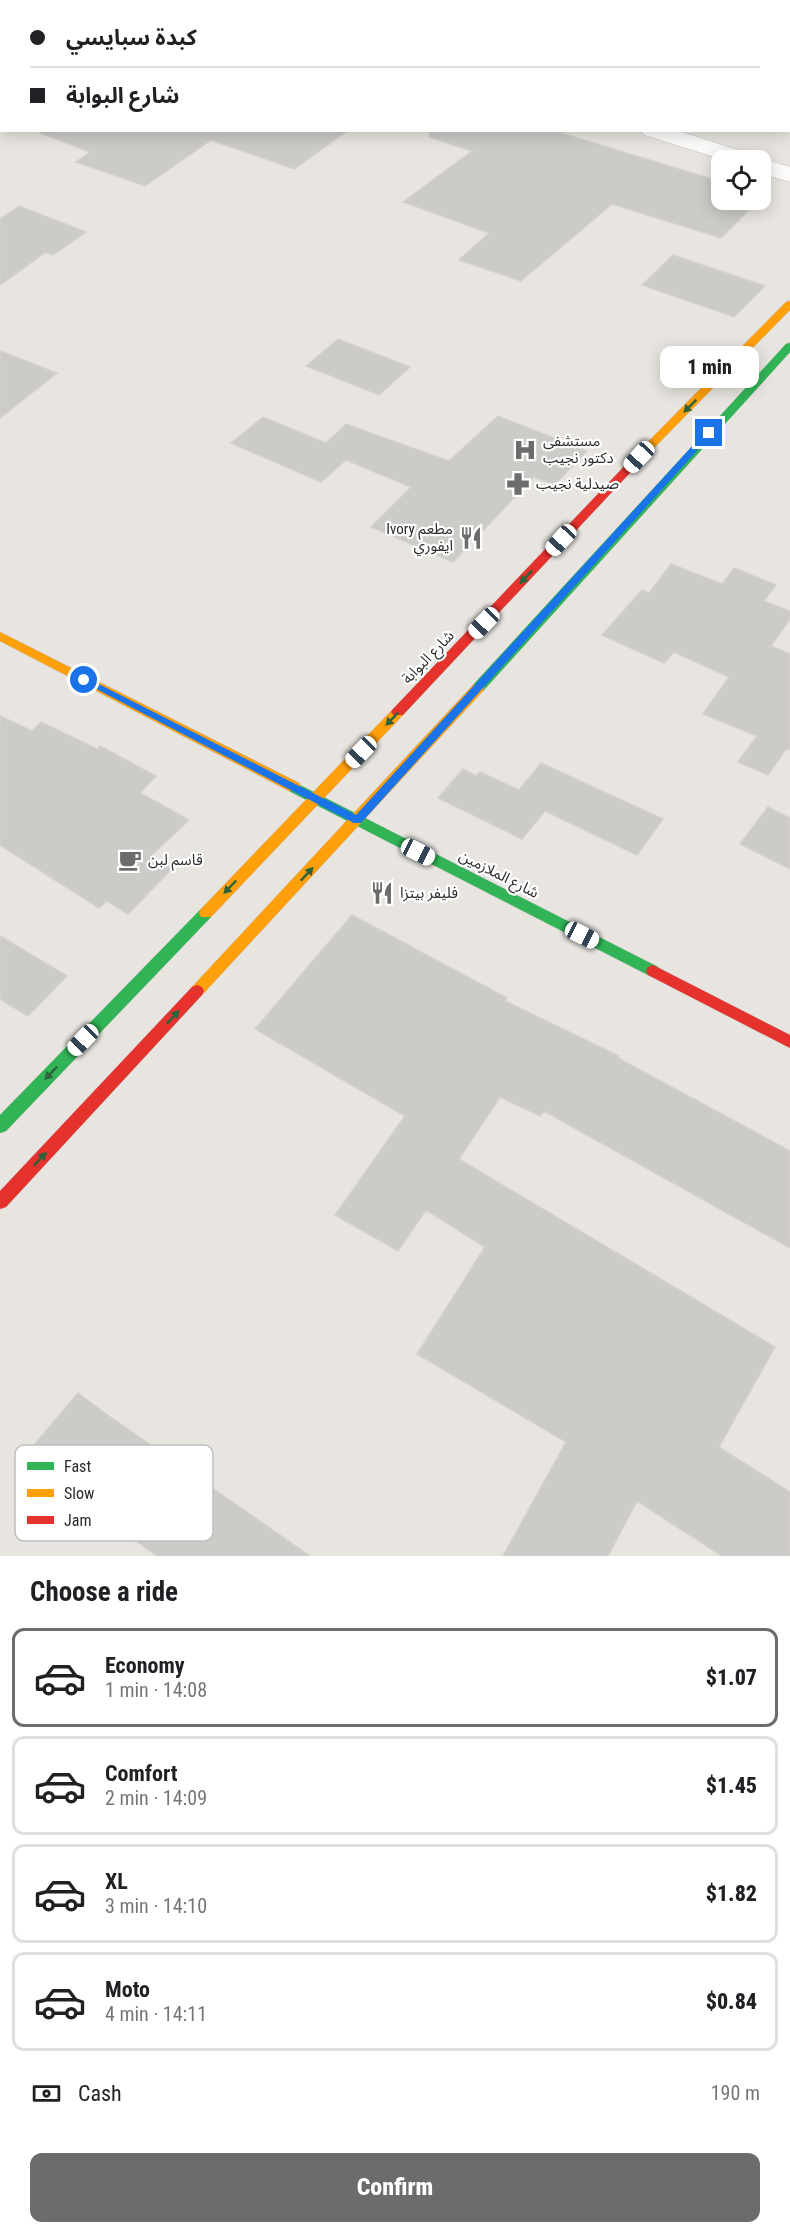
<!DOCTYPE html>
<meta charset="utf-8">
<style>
body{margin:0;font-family:"Roboto Condensed","Noto Sans Arabic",sans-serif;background:#f6f6f6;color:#202124;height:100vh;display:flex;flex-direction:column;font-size:22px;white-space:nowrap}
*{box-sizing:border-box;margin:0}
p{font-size:20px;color:#757577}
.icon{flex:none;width:33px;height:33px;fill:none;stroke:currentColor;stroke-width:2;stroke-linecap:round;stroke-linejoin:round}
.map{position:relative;height:1556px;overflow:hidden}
.sheet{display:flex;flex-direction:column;background:#fff;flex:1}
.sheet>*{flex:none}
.hud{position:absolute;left:0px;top:0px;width:790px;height:132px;box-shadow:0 3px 15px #0003;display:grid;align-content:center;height:132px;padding:0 30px;background:#fff}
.tools{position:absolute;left:711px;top:150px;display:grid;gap:12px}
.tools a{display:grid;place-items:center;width:60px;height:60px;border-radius:12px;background:#fff;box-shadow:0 3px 15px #0003;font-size:30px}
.end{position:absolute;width:27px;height:27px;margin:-14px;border:8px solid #1a73e8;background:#fff;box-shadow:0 0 0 3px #fff}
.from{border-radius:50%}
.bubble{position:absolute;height:42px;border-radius:12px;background:#fff;box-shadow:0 3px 15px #0003;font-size:20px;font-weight:800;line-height:42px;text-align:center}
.car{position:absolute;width:18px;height:36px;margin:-18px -9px;border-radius:8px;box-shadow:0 0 4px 2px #0007;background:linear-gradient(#fff 24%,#345 0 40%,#fff 0 76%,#345 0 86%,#fff 0)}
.hud b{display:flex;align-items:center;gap:21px;height:57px;font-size:22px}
.hud b+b{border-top:2px solid #e0e0e0}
.hud i{width:15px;height:15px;background:#202124}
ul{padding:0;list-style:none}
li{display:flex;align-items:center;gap:18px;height:99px;margin:0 12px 9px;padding:0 18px;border:3px solid #e0e0e0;border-radius:12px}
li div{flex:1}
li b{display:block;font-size:22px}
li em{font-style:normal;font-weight:800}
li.active{border-color:#6d6c6a}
li>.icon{width:54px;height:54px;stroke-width:1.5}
h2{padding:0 30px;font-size:27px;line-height:72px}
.pay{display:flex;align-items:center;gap:15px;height:66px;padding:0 30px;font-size:22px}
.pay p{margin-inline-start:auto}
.primary-button{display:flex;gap:12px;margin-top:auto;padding:12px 30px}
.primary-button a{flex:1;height:69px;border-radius:12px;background:#6d6c6a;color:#fff;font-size:24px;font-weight:800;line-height:69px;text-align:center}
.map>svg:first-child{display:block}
.building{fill:#cdcbc7;stroke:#d3d1cc;stroke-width:1.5}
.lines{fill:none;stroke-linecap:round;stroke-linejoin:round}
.street-casing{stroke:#c2c1c1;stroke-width:1}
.fast-casing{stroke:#c2c1c1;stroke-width:1}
.slow-casing{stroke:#c2c1c1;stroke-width:1}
.jam-casing{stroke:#c2c1c1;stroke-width:1}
.street{fill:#fcfbfa;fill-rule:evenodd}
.fast{fill:#30b455;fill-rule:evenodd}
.slow{fill:#ff9f0a;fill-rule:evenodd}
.jam{fill:#e5322d;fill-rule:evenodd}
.oneway{fill:#2d623c}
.route{fill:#1a73e8}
.labels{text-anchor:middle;stroke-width:4.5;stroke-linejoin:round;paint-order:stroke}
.poi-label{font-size:15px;fill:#2b2b2b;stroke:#fff;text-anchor:start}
.street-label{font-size:15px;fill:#2b2b2b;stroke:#fff}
.key{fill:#fff;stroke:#bfbfbf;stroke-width:1.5}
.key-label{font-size:16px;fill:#2b2b2b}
</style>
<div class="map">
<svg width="790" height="1556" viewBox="0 0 790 1556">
<rect width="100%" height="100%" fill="#e8e5e0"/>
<path class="building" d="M41,130H349L294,169L211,140L145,186L76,162L90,152L40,133Z
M430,130H551L722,182V200H759L721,238L612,204L521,281L459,260L489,233L403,202L472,151L429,137Z
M19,206L86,232L53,255L46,252L0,285V219Z
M673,255L765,286L734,317L642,285Z
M338,339L410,367L379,395L306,366Z
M0,351L57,373L0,418Z
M498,416L587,451L554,485L534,477L453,562L371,527L411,487L346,460L321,482L231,443L263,417L326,443L346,424L449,461Z
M671,564L722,584L734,568L776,585L764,601L790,611V619L771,646L790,654V750L787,748L768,775L738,762L757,736L703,714L729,677L674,652L664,663L602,635L642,590L649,593Z
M0,716L32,731L41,722L97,749L100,746L156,776L140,793L189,820L151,856L173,868L128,914L107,901L99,908L0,845Z
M541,763L663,819L637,855L545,811L522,839L438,798L463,769L476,776L480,772L519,790Z
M768,807L790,818V869L740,844Z
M352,915L507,998L505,1001L619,1056L618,1058L790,1151V1248L544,1111L540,1116L500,1097L459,1159L775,1347L719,1447L790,1492V1556H722L637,1501L608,1556H503L566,1442L417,1354L485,1247L426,1210L398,1251L335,1215L405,1116L255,1029Z
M0,936L67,976L28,1016L0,999Z
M78,1393L102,1411L310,1556H157L60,1486L54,1494L17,1465Z"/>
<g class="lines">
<g class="street-casing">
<path id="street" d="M227,0H251L252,2H228Z
M641,130H676L753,155L756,159L760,158L790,167V182L760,173V160H724L644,135Z"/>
</g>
<g class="fast-casing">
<path id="fast" d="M97,0H106L95,2Z
M0,55H2L0,61Z
M790,343V352L483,691H473L472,688L473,685L786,344Z
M294,782L658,967L660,971L658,975L653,977L648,975L289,791L287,787L289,783Z
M206,907L211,909L213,913L211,917L6,1131L0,1133V1115L201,909Z"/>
</g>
<g class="slow-casing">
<path id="slow" d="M790,301V310L643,459H635V455L786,302Z
M0,632L299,783L301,787L299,791H289L0,641Z
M478,683L483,685L484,688L483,691L202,995L197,997L192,995L190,991L192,987L473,685Z
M398,707L405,712L403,715L211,917H201L199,913L201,909L393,709Z"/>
</g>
<g class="jam-casing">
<path id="jam" d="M639,453L645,457L643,459L403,715H393L391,712L393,709L635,455Z
M653,965L790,1035V1048L648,975L646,971L648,967Z
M197,985L202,987L204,991L202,995L6,1207L0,1209V1191L192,987Z"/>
</g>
<use href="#street" class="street"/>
<use href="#fast" class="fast"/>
<use href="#slow" class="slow"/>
<use href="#jam" class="jam"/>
</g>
<defs><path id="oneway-solid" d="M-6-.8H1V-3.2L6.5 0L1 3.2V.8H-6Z" transform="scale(1.5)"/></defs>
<g class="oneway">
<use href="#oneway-solid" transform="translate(690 406) rotate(135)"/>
<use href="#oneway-solid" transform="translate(526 577) rotate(133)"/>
<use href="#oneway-solid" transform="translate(392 719) rotate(134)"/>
<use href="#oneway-solid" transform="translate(307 874) rotate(-47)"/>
<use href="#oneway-solid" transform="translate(230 887) rotate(134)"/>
<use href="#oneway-solid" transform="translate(173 1017) rotate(-47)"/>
<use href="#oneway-solid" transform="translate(51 1073) rotate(134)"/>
<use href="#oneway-solid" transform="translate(40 1159) rotate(-47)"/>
</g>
<path class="route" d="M706,431L713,433L361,823H354L79,680L81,678H87L356,815Z"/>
<defs>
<g id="hospital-bare" transform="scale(1.8)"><path d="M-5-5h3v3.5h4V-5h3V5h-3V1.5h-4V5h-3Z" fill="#6d6c6a" stroke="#fff" stroke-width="2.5" paint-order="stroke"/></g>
<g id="pharmacy-bare" transform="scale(1.8)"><path d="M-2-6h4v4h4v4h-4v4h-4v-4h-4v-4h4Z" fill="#6d6c6a" stroke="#fff" stroke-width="2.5" paint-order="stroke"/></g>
<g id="restaurant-bare" transform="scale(1.8)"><path d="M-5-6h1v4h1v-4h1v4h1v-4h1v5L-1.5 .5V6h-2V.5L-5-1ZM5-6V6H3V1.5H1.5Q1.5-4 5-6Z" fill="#6d6c6a" stroke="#fff" stroke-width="2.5" paint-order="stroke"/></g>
<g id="cafe-bare" transform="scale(1.8)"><path d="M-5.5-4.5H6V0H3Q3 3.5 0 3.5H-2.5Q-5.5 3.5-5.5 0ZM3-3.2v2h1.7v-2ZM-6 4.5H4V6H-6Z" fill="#6d6c6a" stroke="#fff" stroke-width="2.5" paint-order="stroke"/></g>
</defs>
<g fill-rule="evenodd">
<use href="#hospital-bare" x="525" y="450"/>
<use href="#pharmacy-bare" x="518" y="484"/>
<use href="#restaurant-bare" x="471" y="538"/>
<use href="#cafe-bare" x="130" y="860"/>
<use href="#restaurant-bare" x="382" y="893"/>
</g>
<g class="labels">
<g class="poi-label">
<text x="543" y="446">مستشفى<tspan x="543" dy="17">دكتور نجيب</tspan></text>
<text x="536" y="489">صيدلية نجيب</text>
<text x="453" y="534" text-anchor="end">Ivory مطعم<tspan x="453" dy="17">ايفوري</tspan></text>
<text x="148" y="865">قاسم لبن</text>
<text x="400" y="898">فليفر بيتزا</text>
</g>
<g class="street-label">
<text transform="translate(428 657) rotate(-46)" y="5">شارع البوابة</text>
<text transform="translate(499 874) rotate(27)" y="5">شارع الملازمين</text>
</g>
</g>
<rect x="15" y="1445" width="198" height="96" rx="9" class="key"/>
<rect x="27" y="1462" width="27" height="8" fill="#30b455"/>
<rect x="27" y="1489" width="27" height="8" fill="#ff9f0a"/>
<rect x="27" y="1516" width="27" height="8" fill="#e5322d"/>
<g class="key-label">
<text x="64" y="1472">Fast</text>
<text x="64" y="1499">Slow</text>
<text x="64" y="1526">Jam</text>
</g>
</svg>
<div class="tools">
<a><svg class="icon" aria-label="locate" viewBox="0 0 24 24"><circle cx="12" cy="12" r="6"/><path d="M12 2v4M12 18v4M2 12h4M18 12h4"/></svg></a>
</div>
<i class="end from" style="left:84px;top:680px"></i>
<i class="end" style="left:709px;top:433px"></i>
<div class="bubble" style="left:660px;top:346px;width:99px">1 min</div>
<i class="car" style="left:639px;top:457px;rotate:223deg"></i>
<i class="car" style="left:561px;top:540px;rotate:223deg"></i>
<i class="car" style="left:484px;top:623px;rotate:224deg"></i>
<i class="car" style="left:361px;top:752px;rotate:224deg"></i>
<i class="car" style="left:418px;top:852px;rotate:117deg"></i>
<i class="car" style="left:582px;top:935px;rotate:117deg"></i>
<i class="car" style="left:83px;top:1040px;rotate:224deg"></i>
<div class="hud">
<b><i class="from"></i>كبدة سبايسي</b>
<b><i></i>شارع البوابة</b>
</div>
</div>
<section class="sheet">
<h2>Choose a ride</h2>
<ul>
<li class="active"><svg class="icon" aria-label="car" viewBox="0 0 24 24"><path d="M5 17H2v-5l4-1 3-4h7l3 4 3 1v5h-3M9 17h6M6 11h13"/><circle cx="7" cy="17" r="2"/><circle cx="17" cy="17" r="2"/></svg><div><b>Economy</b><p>1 min · 14:08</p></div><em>$1.07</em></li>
<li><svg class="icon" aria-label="car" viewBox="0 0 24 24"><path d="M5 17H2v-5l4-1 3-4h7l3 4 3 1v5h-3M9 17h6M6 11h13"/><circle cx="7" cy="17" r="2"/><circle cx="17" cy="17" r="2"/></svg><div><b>Comfort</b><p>2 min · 14:09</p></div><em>$1.45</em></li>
<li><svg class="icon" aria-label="car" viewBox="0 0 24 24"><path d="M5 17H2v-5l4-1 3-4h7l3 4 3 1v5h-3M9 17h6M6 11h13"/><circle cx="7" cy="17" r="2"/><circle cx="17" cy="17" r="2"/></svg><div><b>XL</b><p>3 min · 14:10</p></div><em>$1.82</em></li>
<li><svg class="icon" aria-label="car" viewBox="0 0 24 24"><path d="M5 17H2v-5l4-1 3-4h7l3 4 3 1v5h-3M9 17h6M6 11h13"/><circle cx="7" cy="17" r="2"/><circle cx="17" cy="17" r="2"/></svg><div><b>Moto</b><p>4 min · 14:11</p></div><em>$0.84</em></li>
</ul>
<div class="pay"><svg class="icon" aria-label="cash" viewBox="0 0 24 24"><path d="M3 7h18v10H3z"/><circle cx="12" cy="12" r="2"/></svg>Cash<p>190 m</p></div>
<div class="primary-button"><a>Confirm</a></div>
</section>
